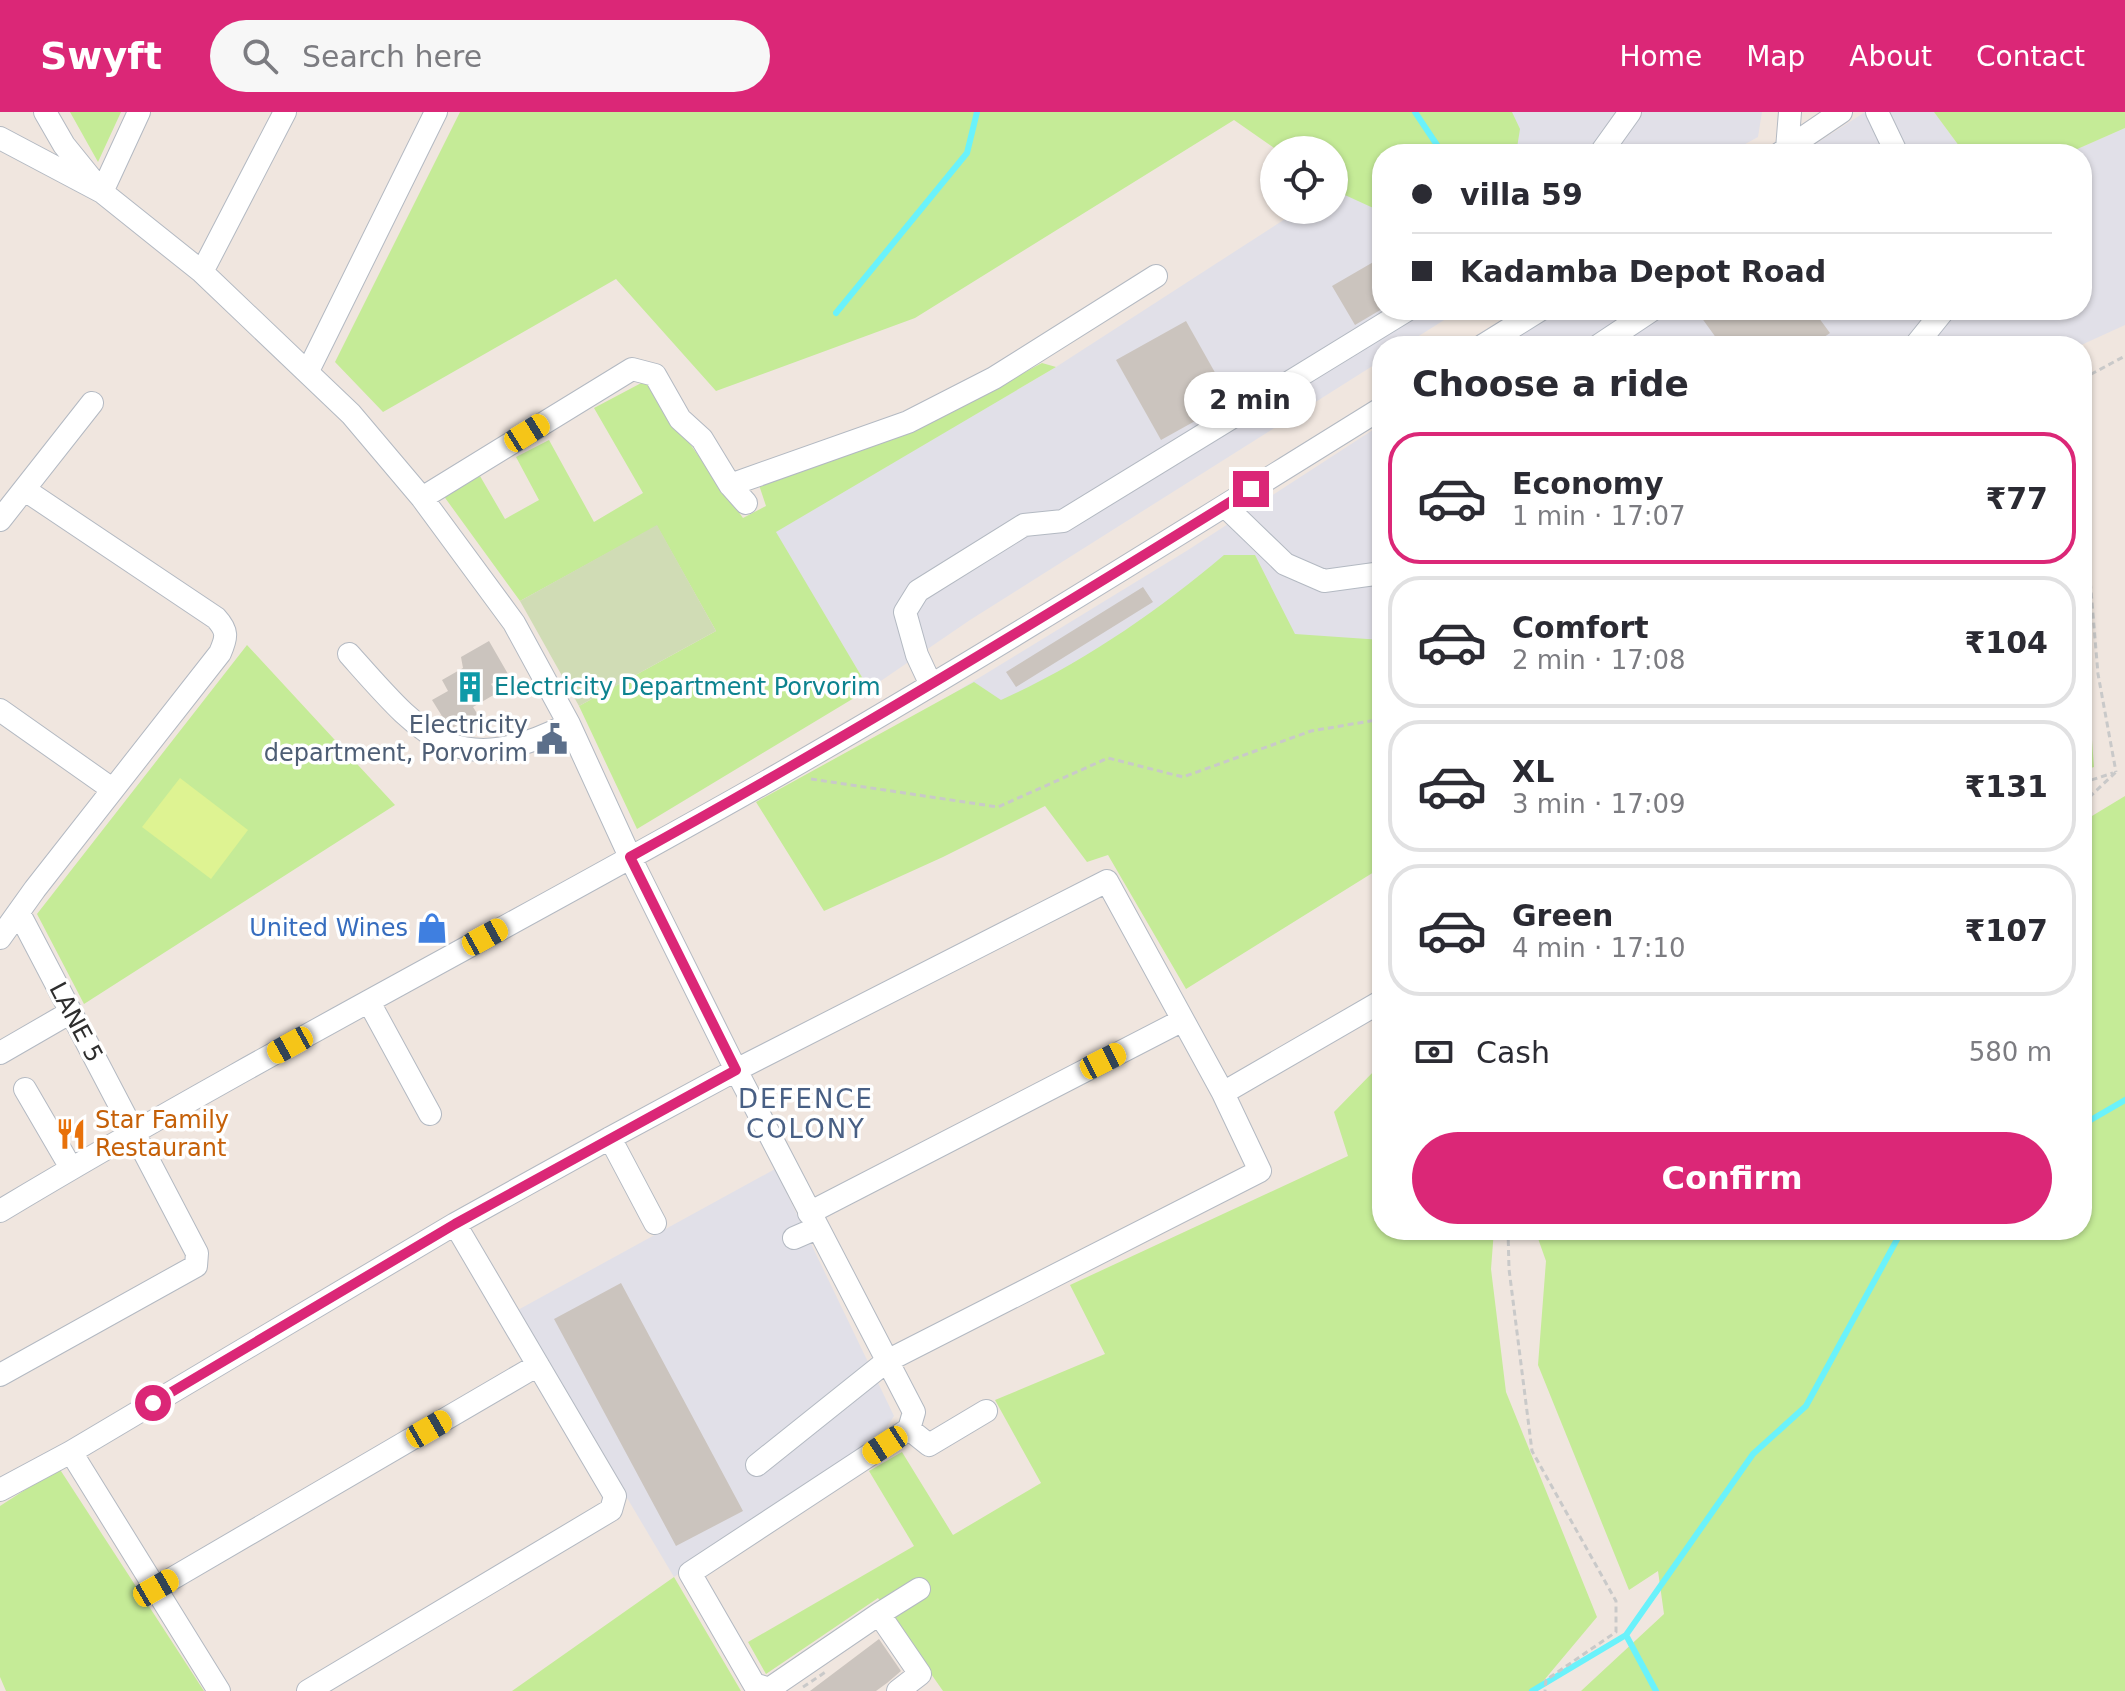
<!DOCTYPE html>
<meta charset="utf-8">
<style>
:root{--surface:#fff;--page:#f7f7f7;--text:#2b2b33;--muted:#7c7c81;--line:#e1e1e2;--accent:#db2777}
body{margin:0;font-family:"DejaVu Sans",sans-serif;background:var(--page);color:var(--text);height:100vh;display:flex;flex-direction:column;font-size:30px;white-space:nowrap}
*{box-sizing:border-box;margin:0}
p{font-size:26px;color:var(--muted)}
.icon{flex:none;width:44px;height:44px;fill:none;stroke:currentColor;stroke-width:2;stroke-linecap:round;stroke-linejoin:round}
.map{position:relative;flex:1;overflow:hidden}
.panel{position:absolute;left:1372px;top:224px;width:720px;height:904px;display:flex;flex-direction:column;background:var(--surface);border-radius:32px;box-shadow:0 2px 6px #0004}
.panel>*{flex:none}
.guide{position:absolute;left:1372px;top:32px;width:720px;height:176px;border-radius:32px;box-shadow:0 2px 6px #0004;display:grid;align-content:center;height:176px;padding:0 40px;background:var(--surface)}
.buttons{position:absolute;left:1260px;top:24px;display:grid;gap:16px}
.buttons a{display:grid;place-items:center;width:88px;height:88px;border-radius:50%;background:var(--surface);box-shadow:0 2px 6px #0004;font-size:40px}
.end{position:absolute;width:36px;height:36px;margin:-18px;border:10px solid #db2777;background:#fff;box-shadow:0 0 0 4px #fff}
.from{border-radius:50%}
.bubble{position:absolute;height:56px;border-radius:28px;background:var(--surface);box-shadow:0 2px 6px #0004;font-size:26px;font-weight:700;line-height:56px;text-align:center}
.car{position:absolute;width:24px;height:48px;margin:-24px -12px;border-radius:10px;box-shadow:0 0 6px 2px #0007;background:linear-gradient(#f5c518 24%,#345 0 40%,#f5c518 0 76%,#345 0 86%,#f5c518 0)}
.guide b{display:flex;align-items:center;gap:28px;height:76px;font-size:30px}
.guide b+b{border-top:2px solid var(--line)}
.guide i{width:20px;height:20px;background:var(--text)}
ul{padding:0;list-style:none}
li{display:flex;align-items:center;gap:24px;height:132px;margin:0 16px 12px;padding:0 24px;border:4px solid var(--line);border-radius:32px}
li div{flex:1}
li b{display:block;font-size:30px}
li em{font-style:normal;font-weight:700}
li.selected{border-color:var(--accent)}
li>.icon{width:72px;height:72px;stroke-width:1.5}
h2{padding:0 40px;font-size:36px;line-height:96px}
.pay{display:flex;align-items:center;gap:20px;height:88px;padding:0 40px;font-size:30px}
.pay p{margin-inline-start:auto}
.button{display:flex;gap:16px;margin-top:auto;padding:16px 40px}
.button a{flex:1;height:92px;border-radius:48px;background:var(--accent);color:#fff;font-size:32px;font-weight:700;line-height:92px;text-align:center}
header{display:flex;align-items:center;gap:48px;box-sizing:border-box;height:112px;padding:0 40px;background:var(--accent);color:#fff}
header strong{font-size:38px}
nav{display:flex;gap:44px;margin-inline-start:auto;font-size:28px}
.search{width:560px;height:72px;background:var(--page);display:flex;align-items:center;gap:20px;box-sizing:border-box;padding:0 28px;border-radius:44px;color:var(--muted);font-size:30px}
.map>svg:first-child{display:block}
.industrial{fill:#e1e0e8}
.green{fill:#c5eb97}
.cemetery{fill:#d0dcb5}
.pitch{fill:#def392}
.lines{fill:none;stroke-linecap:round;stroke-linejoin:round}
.stream{stroke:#6af2fb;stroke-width:6}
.building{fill:#cbc4be}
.minor-casing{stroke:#b3b9c2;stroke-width:24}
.path{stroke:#c9c9c9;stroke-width:3;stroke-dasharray:6 4;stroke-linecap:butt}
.minor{stroke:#fff;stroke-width:22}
.path-bridge{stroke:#c9c9c9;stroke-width:3;stroke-dasharray:6 4;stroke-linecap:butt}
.route{stroke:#db2777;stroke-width:10}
.labels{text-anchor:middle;stroke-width:7;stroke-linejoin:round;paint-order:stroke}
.culture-label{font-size:24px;fill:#0d838f;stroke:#fff;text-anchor:start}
.service-label{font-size:24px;fill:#4e5e75;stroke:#fff;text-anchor:end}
.shop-label{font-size:24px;fill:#366cbe;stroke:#fff;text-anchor:end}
.street-label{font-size:24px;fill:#2e2e2e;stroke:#fff}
.food-label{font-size:24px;fill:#c56008;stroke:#fff;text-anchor:start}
.neighbourhood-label{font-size:26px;letter-spacing:2px;fill:#485f84;stroke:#fff}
</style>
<header>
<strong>Swyft</strong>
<div class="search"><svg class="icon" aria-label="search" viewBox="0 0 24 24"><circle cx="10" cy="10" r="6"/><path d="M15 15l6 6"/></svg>Search here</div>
<nav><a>Home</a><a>Map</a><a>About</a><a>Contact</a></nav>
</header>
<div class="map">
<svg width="2125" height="1579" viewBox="0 0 2125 1579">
<rect width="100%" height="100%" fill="#f0e6df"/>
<path class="industrial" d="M1442,0H1762L1758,25L1727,42H1382V198H1460L1403,234H1382V248L970,508L869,577L775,420L1056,255L1299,98H1334V75Z
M1865,0H1934L1965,42H1800Z
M2125,16V213L2079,234H1503L1559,198H2082V42H2066Z
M1382,312V532L1010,706L933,594L1188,438Z
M775,1057L894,1304L880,1326L674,1465L516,1199Z"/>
<path class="green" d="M70,0H121L98,50Z
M460,0H1512L1520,17L1516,42H1382V100L1334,78V38H1277L1234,8L915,206L716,279L616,167L383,300L335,250Z
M1934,0H2125V16L2066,42H1965Z
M1042,251L1056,255L776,420L869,577L637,717L579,594L716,519L657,414L520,489L443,383L480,364L505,407L539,388L516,345L549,328L594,410L643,381L594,296L645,269L743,406L766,394L758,370L918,317Z
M1224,443H1255L1295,522L1382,528V755L1186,877L1108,743L1087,750L1045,694L943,745L824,799L756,690L974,570L1001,588C1081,552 1157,500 1224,443Z
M2082,491L2094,655L2082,659Z
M247,533L395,693L84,892L37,802Z
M2125,684V1579H1581L1664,1502L1658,1459L1629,1478L1538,1253L1546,1149L1535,1118H2082V713L2087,707Z
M1382,942V1118H1494L1491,1157L1506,1280L1597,1505L1535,1579H943L878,1486L766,1562L748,1530L914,1434L869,1359L902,1340L953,1423L1041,1371L995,1288L1105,1242L1070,1173L1348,1044L1334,1000L1376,957Z
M59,1356L204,1579H6L0,1565V1394Z
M674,1465L741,1579H512Z"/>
<path class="cemetery" d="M657,413L716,519L579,594L520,489Z"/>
<path class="pitch" d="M180,666L248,718L211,767L142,715Z"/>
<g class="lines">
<path class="stream" d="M1415,0L1443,42
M836,201L967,41L977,0
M2082,1013L2125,988
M1626,1523L1656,1579
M1532,1579L1626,1523L1753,1342L1806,1294L1900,1122L1906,1118"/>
</g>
<path class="building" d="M1382,145V197L1355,213L1332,174Z
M1696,198H1813L1830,221L1811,234H1722Z
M1186,209L1231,289L1161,328L1116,248Z
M1143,475L1153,490L1016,575L1006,560Z
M489,529L508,562L491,572L497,581L473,595L478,603L450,617L432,588L448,579L442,568L463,556L461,545Z
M621,1171L743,1399L676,1434L554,1207Z
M879,1527L901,1559L887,1571L876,1579H810Z"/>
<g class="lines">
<defs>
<path id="minor" d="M45,0L64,33L102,80L202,160L351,302L422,386L514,511L569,612L630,745L736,958L914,1300L909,1317L690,1461L754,1572L769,1577L879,1502L920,1562L898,1579
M1877,0L1897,42
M0,26L102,80L139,0
M1787,37L1790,0
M1600,42L1630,0
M1779,42L1841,0
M202,160L285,0
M1482,234L1540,198
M1598,234L1652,198
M1915,234L1944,198
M308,259L436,0
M730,373L908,310L994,266L1156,164
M422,386L632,257L655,263L680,307L702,327L730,373L746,391
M1225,394L1285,452L1324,469L1382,461
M0,408L92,291
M349,542C422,624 456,670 569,612
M931,573L917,543L905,500L918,479L1024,413L1063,409L1407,198
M0,598L112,677
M0,826L35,777L220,541C227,525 228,519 216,506L25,378
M369,890L430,1002
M0,941L71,900
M25,977L71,1056
M1223,981L1382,889
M610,1026L655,1111
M0,1099C255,946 520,810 778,663C982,546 1182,420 1382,296
M809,1101L1183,908
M794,1126L817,1116
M0,1263L196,1154L197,1141L19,801
M909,1317L929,1333L986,1299
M71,1340L219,1579
M0,1378L71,1340L455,1112L610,1026L736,958L1107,769L1223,981L1260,1059L887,1249L757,1353
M156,1476L538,1253
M879,1502L919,1477
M308,1579L611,1398L615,1384L455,1112"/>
</defs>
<use href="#minor" class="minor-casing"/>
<path class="path" d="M2082,267L2125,244
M2082,371L2098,562L2116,660
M811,667L998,695L1108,646L1183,665L1311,619L1382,607
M2082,671L2113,661
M2082,692L2116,660
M1508,1118L1509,1157L1532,1339L1616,1489V1520L1546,1568L1545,1579"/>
<use href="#minor" class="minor"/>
<path class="path-bridge" d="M803,1575L827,1559"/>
</g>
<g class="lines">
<path class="route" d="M153,1291L455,1112L736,958L630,745C841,629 1046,504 1251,377"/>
</g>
<defs>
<symbol id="building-bare" viewBox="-9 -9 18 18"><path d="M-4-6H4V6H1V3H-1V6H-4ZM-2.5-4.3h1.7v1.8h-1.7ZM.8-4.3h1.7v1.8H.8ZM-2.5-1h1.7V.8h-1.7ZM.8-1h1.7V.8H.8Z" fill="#0f9aa8" stroke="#fff" stroke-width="2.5" paint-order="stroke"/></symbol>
<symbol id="civic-bare" viewBox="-9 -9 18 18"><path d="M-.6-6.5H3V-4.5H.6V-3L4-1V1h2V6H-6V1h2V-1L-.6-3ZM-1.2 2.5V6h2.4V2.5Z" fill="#5c6f8a" stroke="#fff" stroke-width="2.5" paint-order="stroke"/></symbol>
<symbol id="shop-bare" viewBox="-9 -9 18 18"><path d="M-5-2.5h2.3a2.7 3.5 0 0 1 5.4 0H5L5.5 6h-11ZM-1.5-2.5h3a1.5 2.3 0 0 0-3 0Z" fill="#3f7fe0" stroke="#fff" stroke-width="2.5" paint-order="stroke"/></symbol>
<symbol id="restaurant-bare" viewBox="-9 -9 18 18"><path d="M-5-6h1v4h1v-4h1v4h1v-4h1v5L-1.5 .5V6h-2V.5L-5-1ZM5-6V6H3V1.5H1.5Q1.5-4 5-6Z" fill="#e8710a" stroke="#fff" stroke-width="2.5" paint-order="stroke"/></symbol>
</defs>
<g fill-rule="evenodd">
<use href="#building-bare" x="448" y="553" width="44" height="44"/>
<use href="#civic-bare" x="530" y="605" width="44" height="44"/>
<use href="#shop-bare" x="410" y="794" width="44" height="44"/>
<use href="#restaurant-bare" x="49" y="1000" width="44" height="44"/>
</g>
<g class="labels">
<g class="culture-label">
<text x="494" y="583">Electricity Department Porvorim</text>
</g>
<g class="service-label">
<text x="528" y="621">Electricity<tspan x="528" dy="28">department, Porvorim</tspan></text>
</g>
<g class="shop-label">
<text x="408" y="824">United Wines</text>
</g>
<g class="street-label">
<text transform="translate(76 910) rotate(62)" y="8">LANE 5</text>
</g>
<g class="food-label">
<text x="95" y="1016">Star Family<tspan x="95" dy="28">Restaurant</tspan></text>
</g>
<g class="neighbourhood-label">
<text x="806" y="996">DEFENCE<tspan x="806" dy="30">COLONY</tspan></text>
</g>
</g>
</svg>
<div class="buttons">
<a><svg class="icon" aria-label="locate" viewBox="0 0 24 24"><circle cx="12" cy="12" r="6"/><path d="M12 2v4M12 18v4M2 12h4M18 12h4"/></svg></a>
</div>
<i class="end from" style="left:153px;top:1291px"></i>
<i class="end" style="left:1251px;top:377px"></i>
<div class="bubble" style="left:1184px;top:260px;width:132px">2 min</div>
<i class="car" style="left:527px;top:321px;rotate:58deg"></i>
<i class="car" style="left:485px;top:825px;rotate:61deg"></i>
<i class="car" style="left:290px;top:933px;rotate:241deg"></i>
<i class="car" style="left:1103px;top:949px;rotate:63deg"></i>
<i class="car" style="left:429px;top:1317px;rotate:60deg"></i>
<i class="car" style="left:885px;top:1333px;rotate:237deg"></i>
<i class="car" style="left:156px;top:1476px;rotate:60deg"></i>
<div class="guide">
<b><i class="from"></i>villa 59</b>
<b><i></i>Kadamba Depot Road</b>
</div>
<section class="panel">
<h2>Choose a ride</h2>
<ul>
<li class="selected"><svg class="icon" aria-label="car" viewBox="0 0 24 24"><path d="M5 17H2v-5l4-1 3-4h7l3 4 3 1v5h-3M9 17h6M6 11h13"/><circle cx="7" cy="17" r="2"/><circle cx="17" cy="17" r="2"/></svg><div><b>Economy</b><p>1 min · 17:07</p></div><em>₹77</em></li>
<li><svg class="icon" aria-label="car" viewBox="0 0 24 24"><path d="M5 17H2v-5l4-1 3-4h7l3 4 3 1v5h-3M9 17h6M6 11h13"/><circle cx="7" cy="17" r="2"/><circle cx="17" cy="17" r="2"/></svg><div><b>Comfort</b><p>2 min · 17:08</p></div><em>₹104</em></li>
<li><svg class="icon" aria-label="car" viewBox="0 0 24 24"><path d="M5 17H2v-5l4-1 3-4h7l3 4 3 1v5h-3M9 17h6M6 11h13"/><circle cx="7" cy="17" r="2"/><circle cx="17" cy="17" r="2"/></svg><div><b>XL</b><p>3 min · 17:09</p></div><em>₹131</em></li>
<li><svg class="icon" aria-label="car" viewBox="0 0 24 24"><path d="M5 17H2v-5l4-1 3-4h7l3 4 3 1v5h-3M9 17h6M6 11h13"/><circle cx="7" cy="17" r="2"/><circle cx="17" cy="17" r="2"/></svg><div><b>Green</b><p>4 min · 17:10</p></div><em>₹107</em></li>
</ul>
<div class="pay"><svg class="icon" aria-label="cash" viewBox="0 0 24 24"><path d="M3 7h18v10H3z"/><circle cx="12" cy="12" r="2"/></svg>Cash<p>580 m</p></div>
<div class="button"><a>Confirm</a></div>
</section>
</div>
